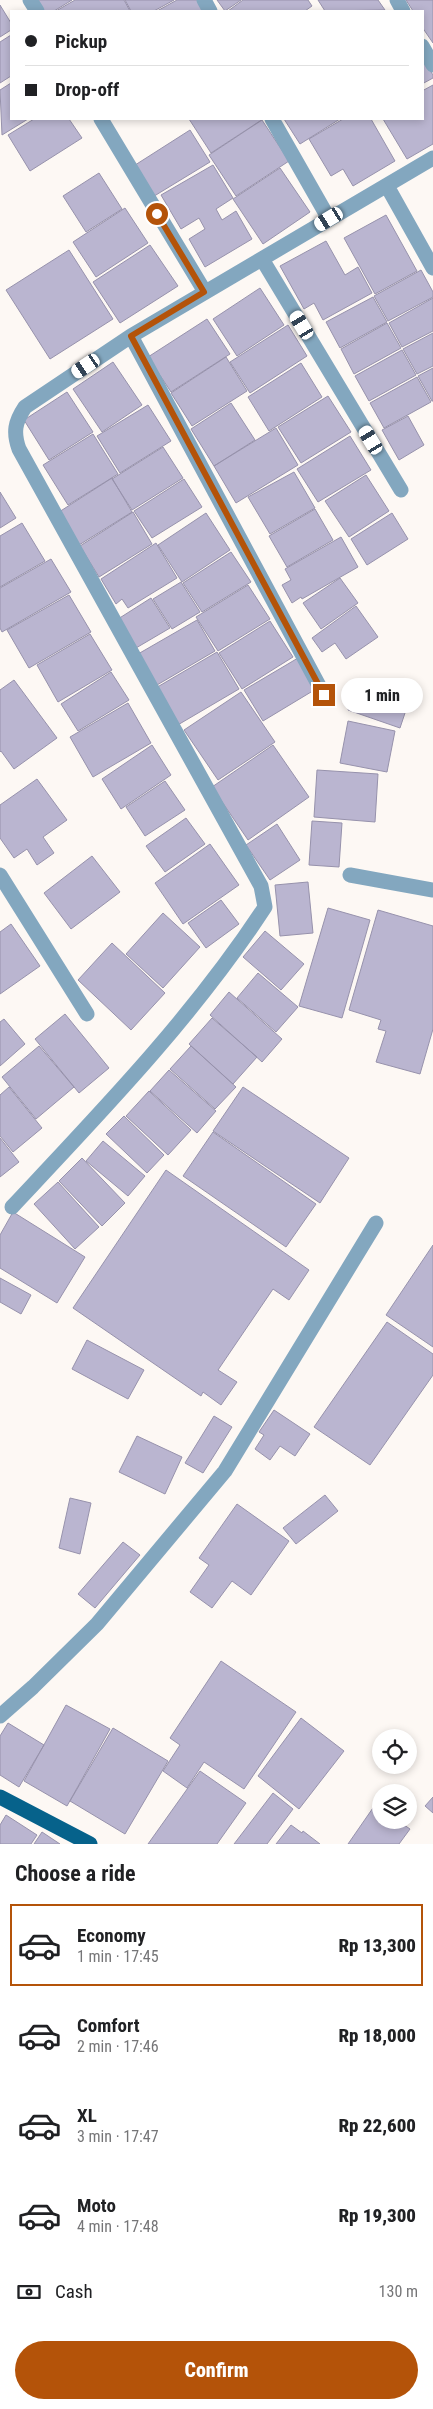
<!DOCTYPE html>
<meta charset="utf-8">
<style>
:root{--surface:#fff;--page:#f6f6f6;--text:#202124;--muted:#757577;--line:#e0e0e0;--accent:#b45309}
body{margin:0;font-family:"Roboto Condensed",sans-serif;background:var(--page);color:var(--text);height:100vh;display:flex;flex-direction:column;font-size:19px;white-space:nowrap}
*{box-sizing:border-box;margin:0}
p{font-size:16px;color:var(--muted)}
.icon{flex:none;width:28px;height:28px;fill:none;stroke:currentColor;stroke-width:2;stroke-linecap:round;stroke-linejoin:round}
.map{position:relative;height:1844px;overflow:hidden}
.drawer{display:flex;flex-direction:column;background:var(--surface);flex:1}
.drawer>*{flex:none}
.banner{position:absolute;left:10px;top:10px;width:414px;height:110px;border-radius:0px;box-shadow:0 2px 8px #0003;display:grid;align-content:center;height:110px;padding:0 15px;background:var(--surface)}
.tools{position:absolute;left:372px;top:1729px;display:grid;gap:10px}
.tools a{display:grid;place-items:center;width:45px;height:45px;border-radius:50%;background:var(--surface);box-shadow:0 2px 8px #0003;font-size:25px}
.end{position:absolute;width:22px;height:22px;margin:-11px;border:6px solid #b45309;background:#fff;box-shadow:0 0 0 2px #fff}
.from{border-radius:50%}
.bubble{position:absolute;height:35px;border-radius:18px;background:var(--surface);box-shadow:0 2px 8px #0003;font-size:16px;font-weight:800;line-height:35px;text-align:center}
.car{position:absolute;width:15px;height:30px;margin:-15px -8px;border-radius:6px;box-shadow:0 0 4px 1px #0007;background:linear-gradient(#fff 24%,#345 0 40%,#fff 0 76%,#345 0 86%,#fff 0)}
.banner b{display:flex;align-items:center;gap:18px;height:48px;font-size:19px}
.banner b+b{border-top:1px solid var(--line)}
.banner i{width:12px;height:12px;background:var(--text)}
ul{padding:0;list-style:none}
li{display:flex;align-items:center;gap:15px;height:82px;margin:0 10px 8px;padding:0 5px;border:2px solid transparent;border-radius:0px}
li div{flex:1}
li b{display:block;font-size:19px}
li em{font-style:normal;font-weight:800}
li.on{border-color:var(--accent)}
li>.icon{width:45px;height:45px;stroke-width:1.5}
h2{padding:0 15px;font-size:22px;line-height:60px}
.pay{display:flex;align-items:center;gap:12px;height:55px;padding:0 15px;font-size:19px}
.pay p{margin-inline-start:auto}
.button{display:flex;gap:10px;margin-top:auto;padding:10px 15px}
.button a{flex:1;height:58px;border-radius:30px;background:var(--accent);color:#fff;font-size:20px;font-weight:800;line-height:58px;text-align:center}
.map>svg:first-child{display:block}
.building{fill:#bab5d0;stroke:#9792ac}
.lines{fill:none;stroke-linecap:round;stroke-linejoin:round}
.minor{stroke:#83a7bf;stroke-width:15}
.major{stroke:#06628b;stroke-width:15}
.route{stroke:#b45309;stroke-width:6}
</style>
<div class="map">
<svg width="433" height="1844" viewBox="0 0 433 1844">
<rect width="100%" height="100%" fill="#fdf8f4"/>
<path class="building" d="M31,0H72L54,11H39Z
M75,0H124L130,11H56Z
M125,0H174L154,11H131Z
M177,0H198L204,11H157Z
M217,0H241L225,11Z
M243,0H308L312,6L305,11H228Z
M318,0H378L385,10L325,11Z
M406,0H433V43L422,27V11H413Z
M0,5L11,23V30L0,37Z
M11,35V76L0,83V42Z
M422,58L433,75V78L422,84Z
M11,83V119H28L2,135L0,90Z
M433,85V144L407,159L383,119H422V91Z
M34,119H69L82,138L30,171L8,135Z
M189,119H263L211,153Z
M284,119H340L300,144Z
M343,119H371L395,161L353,186L343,169L331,176L309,139Z
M262,120L289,161L236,196L209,155Z
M190,130L210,162L151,198L132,167Z
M213,165L233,198L216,209L222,220L236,211L252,239L205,267L189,239L205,229L199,218L181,229L161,195Z
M280,168L310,212L263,244L233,199Z
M99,173L122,209L86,232L63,196Z
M125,208L148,243L96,277L73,242Z
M386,215L417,271L375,294L344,238Z
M326,241L345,275L358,267L372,293L323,320L314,303L304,309L280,266Z
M150,245L178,286L120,323L93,282Z
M69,250L113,319L50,359L6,290Z
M421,270L433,292V297L388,321L374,296Z
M260,288L284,325L237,356L213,319Z
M373,297L387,322L340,348L326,322Z
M433,298V331L402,347L389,323Z
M207,319L230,354L171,392L148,357Z
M387,323L401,348L354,374L341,349Z
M288,325L307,356L250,393L230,362Z
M433,333V366L417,374L403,349Z
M402,350L416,375L369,401L355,376Z
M226,357L247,391L192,426L171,393Z
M113,362L142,405L102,432L73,389Z
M301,363L322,397L269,431L248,397Z
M433,368V401H432L418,376Z
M417,377L431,402L384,428L370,403Z
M67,392L93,432L49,460L24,420Z
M328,396L351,432L301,463L278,427Z
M231,403L255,440L214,466L191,429Z
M148,405L171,441L120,473L97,436Z
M408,416L424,445L399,460L382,430Z
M276,428L298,465L236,503L214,466Z
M93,434L118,474L68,505L43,465Z
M350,436L371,470L318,502L297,469Z
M163,447L183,478L132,510L112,479Z
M294,472L315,508L270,534L248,497Z
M366,475L389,511L349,537L325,501Z
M112,478L132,512L79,545L59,512Z
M184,479L202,507L152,538L134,511Z
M0,492L16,518L0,528Z
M315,509L333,540L287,567L269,536Z
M133,512L152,544L99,577L80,546Z
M206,513L230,550L182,582L158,545Z
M392,513L408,539L367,565L351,539Z
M22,523L45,561L0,587V536Z
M341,537L358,567L302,599L301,597L292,603L282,585L291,580L285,569Z
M156,543L177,578L128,608L122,599L116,604L101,579Z
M231,552L251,582L202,612L183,583Z
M51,559L71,592L2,632L0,628V588Z
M340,578L358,603L321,629L303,603Z
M181,582L200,612L172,629L153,599Z
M248,585L270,619L218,651L196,617Z
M69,595L91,632L29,668L7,630Z
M151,598L170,628L136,648L118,619Z
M356,606L378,637L346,659L335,643L322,652L312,638Z
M197,620L215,651L157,685L138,654Z
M270,621L293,657L242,689L219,653Z
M90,634L112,670L58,702L37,665Z
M217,652L239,689L176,726L154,689Z
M298,658L316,689L263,721L244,690Z
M111,672L129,700L78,731L61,704Z
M14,680L57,738L14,769L1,751L0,752V690Z
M357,686L408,704L400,728L348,710Z
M241,692L275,742L218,780L184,730Z
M128,703L151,743L93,777L70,737Z
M348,721L395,731L387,772L340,763Z
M152,745L171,775L121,809L102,779Z
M273,745L309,797L248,840L212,787Z
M317,770L378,774L375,822L314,817Z
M37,779L67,820L43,837L54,853L37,865L27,849L14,858L0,838V805Z
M165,781L185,810L145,836L126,807Z
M186,818L205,844L165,872L146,846Z
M312,821L342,823L339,867L309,865Z
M277,824L300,860L270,880L246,845Z
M210,844L239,885L183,924L155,883Z
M92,856L120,892L71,929L44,893Z
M308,882L313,933L280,936L275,885Z
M221,900L239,924L206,948L188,923Z
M328,908L370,920L342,1018L299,1006Z
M378,910L433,926V1029L420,1074L376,1062L386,1031L378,1029L381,1020L349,1010Z
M163,913L200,947L163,988L126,954Z
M11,924L40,966L0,994V932Z
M265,931L304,964L281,990L243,957Z
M112,943L165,993L131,1030L78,980Z
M258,973L298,1007L276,1032L237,998Z
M229,992L282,1039L262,1062L210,1015Z
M65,1014L109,1068L79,1093L35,1039Z
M212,1018L257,1057L233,1084L189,1044Z
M4,1019L25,1044L0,1066V1022Z
M39,1046L74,1087L36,1119L2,1077Z
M191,1046L236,1087L215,1109L170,1069Z
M169,1070L216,1111L197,1133L150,1091Z
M9,1087L42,1128L13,1152L0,1136V1095Z
M243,1087L349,1158L320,1203L213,1131Z
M149,1091L191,1130L168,1155L126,1116Z
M124,1116L164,1155L147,1173L106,1134Z
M213,1132L316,1204L286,1247L183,1176Z
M0,1138L19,1162L0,1177Z
M103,1141L145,1176L128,1196L86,1161Z
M82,1158L125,1203L102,1226L59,1181Z
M166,1170L309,1270L289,1300L273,1289L218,1370L237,1382L221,1405L203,1392L201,1396L73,1308Z
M58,1182L99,1227L75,1249L34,1204Z
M13,1212L85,1257L57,1303L0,1268V1235Z
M433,1245V1347L386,1315Z
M0,1278L31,1295L21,1314L0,1302Z
M387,1322L433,1354V1375L370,1465L314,1427Z
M87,1340L144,1370L128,1399L72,1369Z
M274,1410L310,1434L295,1456L280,1446L270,1460L255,1449L264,1435L259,1432Z
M214,1416L232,1427L203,1473L185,1463Z
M137,1436L182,1457L165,1494L119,1472Z
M325,1495L338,1511L296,1544L283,1528Z
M70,1498L91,1503L80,1554L59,1548Z
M237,1504L289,1541L251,1595L232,1581L212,1608L190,1592L209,1565L199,1558Z
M123,1542L140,1555L95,1608L78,1594Z
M221,1661L296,1712L244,1789L204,1762L187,1788L163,1771L180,1745L170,1738Z
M66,1705L110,1729L67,1806L24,1781Z
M301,1718L344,1751L299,1809L258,1776Z
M8,1723L44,1745L19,1787L0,1775V1736Z
M113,1728L168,1761L125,1834L70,1801Z
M200,1771L246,1803L217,1844H148Z
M273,1793L293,1809L267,1844H234Z
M433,1797V1813L425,1806Z
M375,1805L381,1809V1820H397L410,1829L399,1844H348Z
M6,1815L37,1835L31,1844H0V1825Z
M291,1825L302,1833L303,1831L320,1844H276Z
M42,1832L60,1844H34Z"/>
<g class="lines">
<path class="minor" d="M30,0L37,11
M204,0L210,11
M397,0L403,11
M422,46L433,65
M101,119L205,292
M272,119L329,219
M387,186L433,268
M262,259L401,490
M131,336L324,695
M0,875L87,1014
M350,875L433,890
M12,1207C102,1111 193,1017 265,907L261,886L19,449C13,432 15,422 25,407L131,336L433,158
M0,1716L33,1687L97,1624L225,1471L376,1223"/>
<path class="major" d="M0,1797L90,1844"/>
</g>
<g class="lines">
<path class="route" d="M157,214L204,292L131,336L324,695"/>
</g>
</svg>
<div class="tools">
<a><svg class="icon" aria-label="locate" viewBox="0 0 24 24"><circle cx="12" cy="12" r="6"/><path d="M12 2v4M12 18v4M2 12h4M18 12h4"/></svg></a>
<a><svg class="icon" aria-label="layers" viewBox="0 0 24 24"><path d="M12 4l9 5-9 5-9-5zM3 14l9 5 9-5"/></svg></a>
</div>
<i class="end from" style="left:157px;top:214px"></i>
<i class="end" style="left:324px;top:695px"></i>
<div class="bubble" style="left:341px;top:678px;width:82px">1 min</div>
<i class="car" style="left:329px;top:219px;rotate:239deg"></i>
<i class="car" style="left:302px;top:325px;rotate:329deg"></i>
<i class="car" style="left:86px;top:366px;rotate:236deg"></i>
<i class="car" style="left:371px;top:440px;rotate:329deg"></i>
<div class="banner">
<b><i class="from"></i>Pickup</b>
<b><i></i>Drop-off</b>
</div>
</div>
<section class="drawer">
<h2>Choose a ride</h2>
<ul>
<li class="on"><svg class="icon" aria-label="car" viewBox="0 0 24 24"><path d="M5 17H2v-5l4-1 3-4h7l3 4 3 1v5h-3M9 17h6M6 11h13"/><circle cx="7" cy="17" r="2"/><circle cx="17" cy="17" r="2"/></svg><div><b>Economy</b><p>1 min · 17:45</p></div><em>Rp 13,300</em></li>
<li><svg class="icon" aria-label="car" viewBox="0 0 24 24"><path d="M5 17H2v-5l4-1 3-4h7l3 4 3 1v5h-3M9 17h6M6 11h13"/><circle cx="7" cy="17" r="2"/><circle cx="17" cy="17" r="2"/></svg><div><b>Comfort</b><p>2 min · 17:46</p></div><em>Rp 18,000</em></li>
<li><svg class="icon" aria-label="car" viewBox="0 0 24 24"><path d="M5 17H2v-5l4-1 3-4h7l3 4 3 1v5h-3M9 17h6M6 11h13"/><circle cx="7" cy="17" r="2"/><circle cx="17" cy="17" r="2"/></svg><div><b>XL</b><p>3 min · 17:47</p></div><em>Rp 22,600</em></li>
<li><svg class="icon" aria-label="car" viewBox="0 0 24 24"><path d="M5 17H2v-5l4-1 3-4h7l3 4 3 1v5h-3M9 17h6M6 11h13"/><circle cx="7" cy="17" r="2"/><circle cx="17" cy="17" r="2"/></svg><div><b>Moto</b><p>4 min · 17:48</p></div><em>Rp 19,300</em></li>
</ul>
<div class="pay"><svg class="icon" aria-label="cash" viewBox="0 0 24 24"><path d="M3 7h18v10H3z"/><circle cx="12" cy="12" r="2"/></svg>Cash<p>130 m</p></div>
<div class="button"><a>Confirm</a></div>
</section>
